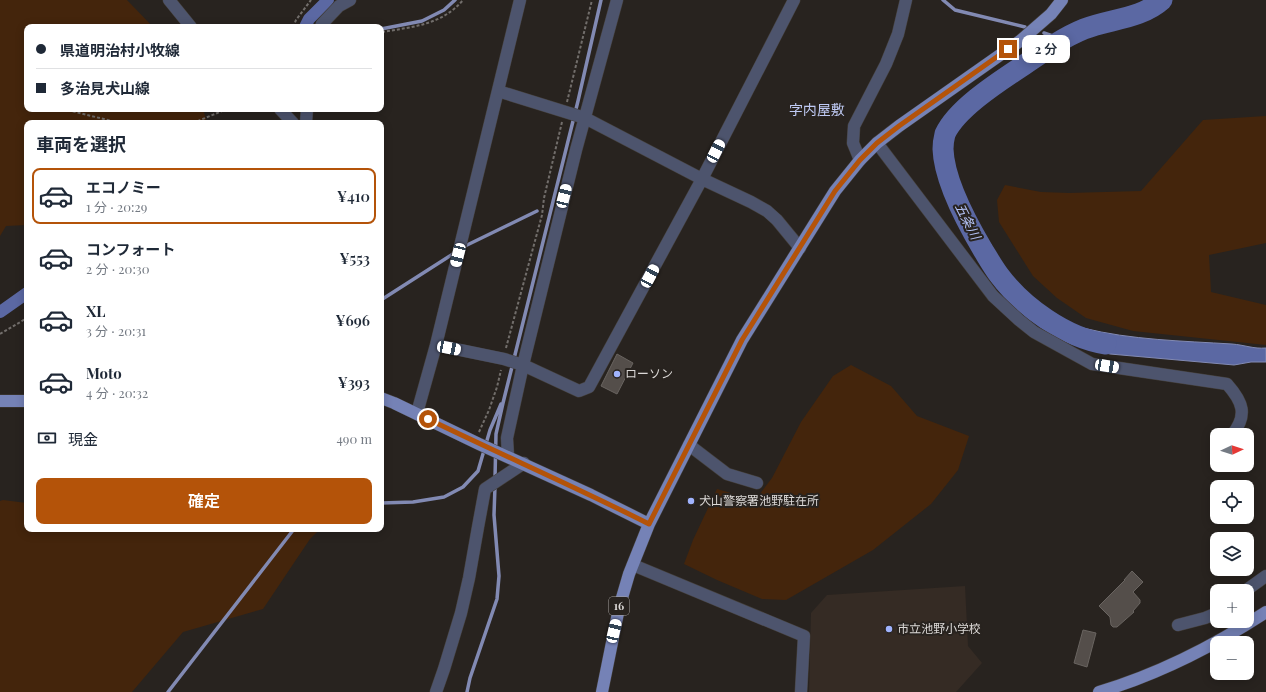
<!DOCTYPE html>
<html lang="ja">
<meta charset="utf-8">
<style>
:root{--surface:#fff;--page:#f6f6f7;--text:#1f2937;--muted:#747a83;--line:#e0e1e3;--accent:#b45309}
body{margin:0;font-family:"Playfair Display","Noto Sans JP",serif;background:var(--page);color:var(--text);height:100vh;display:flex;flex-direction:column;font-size:15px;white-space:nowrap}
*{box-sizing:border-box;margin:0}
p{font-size:13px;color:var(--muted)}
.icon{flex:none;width:22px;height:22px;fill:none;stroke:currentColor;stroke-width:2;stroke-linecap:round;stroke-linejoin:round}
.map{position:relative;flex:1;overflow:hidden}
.drawer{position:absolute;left:24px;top:120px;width:360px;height:412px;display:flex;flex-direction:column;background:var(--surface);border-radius:8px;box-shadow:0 2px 10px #0003}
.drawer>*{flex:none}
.hud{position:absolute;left:24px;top:24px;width:360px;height:88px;border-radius:8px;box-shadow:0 2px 10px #0003;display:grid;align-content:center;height:88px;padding:0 12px;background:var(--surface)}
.needle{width:26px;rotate:86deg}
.controls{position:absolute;left:1210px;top:428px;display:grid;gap:8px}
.controls a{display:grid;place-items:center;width:44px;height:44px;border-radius:8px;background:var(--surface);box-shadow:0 2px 10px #0003;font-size:20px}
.end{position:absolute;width:18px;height:18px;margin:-9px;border:5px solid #b45309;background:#fff;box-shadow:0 0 0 2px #fff}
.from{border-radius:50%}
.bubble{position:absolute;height:28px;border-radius:8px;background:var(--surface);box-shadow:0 2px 10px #0003;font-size:13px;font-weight:600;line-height:28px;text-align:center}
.car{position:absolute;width:12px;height:24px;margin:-12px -6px;border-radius:5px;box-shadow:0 0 3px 1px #0007;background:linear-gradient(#fff 24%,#345 0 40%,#fff 0 76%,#345 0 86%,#fff 0)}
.hud b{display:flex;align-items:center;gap:14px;height:38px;font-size:15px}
.hud b+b{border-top:1px solid var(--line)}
.hud i{width:10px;height:10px;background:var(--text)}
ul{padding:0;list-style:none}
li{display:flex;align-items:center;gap:12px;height:56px;margin:0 8px 6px;padding:0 4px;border:2px solid transparent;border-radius:8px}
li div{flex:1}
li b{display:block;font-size:15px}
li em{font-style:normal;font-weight:600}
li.on{border-color:var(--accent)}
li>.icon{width:36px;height:36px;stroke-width:1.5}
h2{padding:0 12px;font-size:18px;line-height:48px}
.pay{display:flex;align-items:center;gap:10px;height:44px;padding:0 12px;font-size:15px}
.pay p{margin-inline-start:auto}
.button{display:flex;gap:8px;margin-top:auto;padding:8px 12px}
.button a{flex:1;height:46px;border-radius:8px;background:var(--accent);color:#fff;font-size:16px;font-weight:600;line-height:46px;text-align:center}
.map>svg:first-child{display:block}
.built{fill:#352b24}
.green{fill:#44250c}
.water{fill:#5b68a3;stroke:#828ab3}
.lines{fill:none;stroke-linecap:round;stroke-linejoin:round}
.stream{stroke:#828ab3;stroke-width:3.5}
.canal{stroke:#5b68a3;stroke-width:12}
.river{stroke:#5b68a3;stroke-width:21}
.building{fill:#544e4a;stroke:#696460}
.minor-casing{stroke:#45403c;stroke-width:13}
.major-casing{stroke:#45403c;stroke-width:13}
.path{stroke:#726e6b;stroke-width:2;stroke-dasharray:3 2;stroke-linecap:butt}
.minor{stroke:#4d546d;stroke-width:12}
.major{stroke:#7582b6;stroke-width:12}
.route{stroke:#b45309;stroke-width:5}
.poi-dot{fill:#a0b3fd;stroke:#28231f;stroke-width:1.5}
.labels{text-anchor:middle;stroke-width:4;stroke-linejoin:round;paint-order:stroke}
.shield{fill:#28231f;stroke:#a6a2a0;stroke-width:1}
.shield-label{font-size:11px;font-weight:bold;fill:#dcd9d7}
.poi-label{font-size:12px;fill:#dcd9d7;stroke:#28231f;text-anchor:start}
.water-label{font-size:13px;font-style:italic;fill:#b2c0f3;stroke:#28231f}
.quarter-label{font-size:14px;fill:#bfcaf4;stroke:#28231f}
</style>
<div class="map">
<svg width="1266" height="692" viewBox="0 0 1266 692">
<rect width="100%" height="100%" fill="#28231f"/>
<path class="built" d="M965,586L968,646L982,663L956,692H809L811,613L827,595Z"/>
<path class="green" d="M0,0H127L153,27H27V109H203L207,123H27V225L6,226L0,236Z
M1266,116V243L1209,255L1211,292L1266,305V345L1133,331L1086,318L1057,298L1033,276L999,222L997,200L1005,185L1041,192L1069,193L1141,191L1203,120Z
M851,365L891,386L917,416L969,436L958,470L931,504L873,550L786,600L762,599L717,580L684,564L693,540L717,489L738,495H759L772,478L801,422L833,376Z
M3,500L27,503V529H320L310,539L263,609L183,632L132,692H0V501Z"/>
<path class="water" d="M1083,328C1131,340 1183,341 1232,344C1245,345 1253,349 1266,348V362H1251L1234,365L1110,354L1076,344Z"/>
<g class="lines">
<path class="stream" d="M943,0L955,10L1025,27
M381,29L422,21L444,10L455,0
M1044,33L1064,40
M463,247L537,211
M381,300L456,252
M495,478L496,434L503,403L578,101L601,0
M381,503L413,502L444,497L463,487L478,471L490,430L501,404
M168,692L294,529
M467,692L470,678L497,599L499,576L494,515L495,486"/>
<path class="canal" d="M305,27L309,19L328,0
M0,312L27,293"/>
<path class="river" d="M1106,344C1066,338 1023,307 999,275C993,267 988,258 983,250C967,223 944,180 943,149C943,145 944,138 945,134C957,108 1000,81 1024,65C1043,52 1062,38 1084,29C1109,19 1141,19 1162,0"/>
</g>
<path class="building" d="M617,354L633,363L617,394L601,386Z
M1132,571L1143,582L1133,592L1140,600V603L1133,611L1134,612L1117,627H1113L1111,625L1110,617L1099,606L1125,580H1124Z
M1083,630L1096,633L1087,667L1074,663Z"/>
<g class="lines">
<defs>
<path id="minor" d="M169,0L191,27
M321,27L322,24L339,6L350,0
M498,91L585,118L702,179L751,202L767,211L777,220L800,248
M280,109L293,123
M306,123L307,109
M877,143L993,296L1019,320L1034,332L1092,364L1227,384C1243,402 1248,415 1232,435
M860,160L853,143L854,126L886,64L898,34L906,0
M436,345L504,359L523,365L579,391L589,387L702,179L794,0
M417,413L436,345L520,0
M689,445L727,474L757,483
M508,456L507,438L523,365L576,150L617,0
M633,565L804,636L801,692
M1245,591L1266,576
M1178,625L1205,618L1217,613
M436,692L444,669L461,613L469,578L478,527L485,489L524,463"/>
<path id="major" d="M381,398L394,403L479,444L591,495L649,524
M0,401H27
M602,692L619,608L629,574L649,524L742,340L835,191L860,160L877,143L899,126L1020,41L1051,14L1062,0
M1099,692C1159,674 1214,646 1266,612"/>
</defs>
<use href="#minor" class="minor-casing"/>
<use href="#major" class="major-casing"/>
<path class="path" d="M293,27L296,20L311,0
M382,32C412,27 442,25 463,0
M567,102L592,0
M63,109L120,123
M36,111L42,109
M193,123L227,109
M0,334L27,318
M506,348L542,215L544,198L562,122
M479,432L489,410L497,387L501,370"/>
<use href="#minor" class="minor"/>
<use href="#major" class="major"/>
</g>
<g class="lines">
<path class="route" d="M428,419C502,455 576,487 649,524L742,340L835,191L860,160L877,143L899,126L1008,49"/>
</g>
<g class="poi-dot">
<circle cx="617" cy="374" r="4"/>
<circle cx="691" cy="501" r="4"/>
<circle cx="889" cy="629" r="4"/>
</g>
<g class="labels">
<rect class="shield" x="609" y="597" width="20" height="18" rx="3"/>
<g class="shield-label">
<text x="619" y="610">16</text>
</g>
<g class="poi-label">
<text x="625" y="378">ローソン</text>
<text x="699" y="505">犬山警察署池野駐在所</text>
<text x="897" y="633">市立池野小学校</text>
</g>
<g class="water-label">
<text transform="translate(968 221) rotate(63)" y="5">五条川</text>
</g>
<g class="quarter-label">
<text x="817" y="115">字内屋敷</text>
</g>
</g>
</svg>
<div class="controls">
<a><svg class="needle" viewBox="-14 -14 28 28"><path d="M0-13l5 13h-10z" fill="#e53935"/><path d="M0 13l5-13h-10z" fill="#747a83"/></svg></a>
<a><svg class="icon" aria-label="locate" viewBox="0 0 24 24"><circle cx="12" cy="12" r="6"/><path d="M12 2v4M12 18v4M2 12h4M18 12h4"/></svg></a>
<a><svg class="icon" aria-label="layers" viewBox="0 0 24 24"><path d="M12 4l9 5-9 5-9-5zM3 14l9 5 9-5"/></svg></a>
<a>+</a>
<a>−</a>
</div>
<i class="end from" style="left:428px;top:419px"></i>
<i class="end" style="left:1008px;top:49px"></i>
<div class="bubble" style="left:1022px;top:35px;width:48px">2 分</div>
<i class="car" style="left:716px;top:151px;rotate:27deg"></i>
<i class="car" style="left:564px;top:196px;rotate:14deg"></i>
<i class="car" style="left:458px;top:255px;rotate:194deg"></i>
<i class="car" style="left:650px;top:276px;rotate:28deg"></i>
<i class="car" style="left:449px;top:348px;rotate:101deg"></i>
<i class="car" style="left:1107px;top:366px;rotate:99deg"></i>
<i class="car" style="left:614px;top:631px;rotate:13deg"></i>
<div class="hud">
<b><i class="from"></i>県道明治村小牧線</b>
<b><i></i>多治見犬山線</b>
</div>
<section class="drawer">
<h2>車両を選択</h2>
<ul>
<li class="on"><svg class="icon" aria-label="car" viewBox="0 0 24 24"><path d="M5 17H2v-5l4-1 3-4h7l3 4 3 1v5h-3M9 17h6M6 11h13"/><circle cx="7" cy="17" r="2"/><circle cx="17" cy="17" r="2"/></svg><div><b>エコノミー</b><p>1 分 · 20:29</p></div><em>¥410</em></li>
<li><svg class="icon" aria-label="car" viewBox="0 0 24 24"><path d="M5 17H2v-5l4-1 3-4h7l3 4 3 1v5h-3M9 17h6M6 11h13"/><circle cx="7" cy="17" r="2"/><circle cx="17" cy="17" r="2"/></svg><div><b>コンフォート</b><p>2 分 · 20:30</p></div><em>¥553</em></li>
<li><svg class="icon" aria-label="car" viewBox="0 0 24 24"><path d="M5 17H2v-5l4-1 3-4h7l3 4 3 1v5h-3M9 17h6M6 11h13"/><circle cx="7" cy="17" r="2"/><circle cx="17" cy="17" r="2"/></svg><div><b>XL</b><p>3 分 · 20:31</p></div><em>¥696</em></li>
<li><svg class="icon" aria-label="car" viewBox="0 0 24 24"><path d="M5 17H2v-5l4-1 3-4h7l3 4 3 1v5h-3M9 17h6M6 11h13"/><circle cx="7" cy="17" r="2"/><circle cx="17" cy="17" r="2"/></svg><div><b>Moto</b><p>4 分 · 20:32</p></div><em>¥393</em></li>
</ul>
<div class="pay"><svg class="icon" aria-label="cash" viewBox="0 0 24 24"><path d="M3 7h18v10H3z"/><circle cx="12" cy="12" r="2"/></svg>現金<p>490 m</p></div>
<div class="button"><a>確定</a></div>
</section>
</div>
